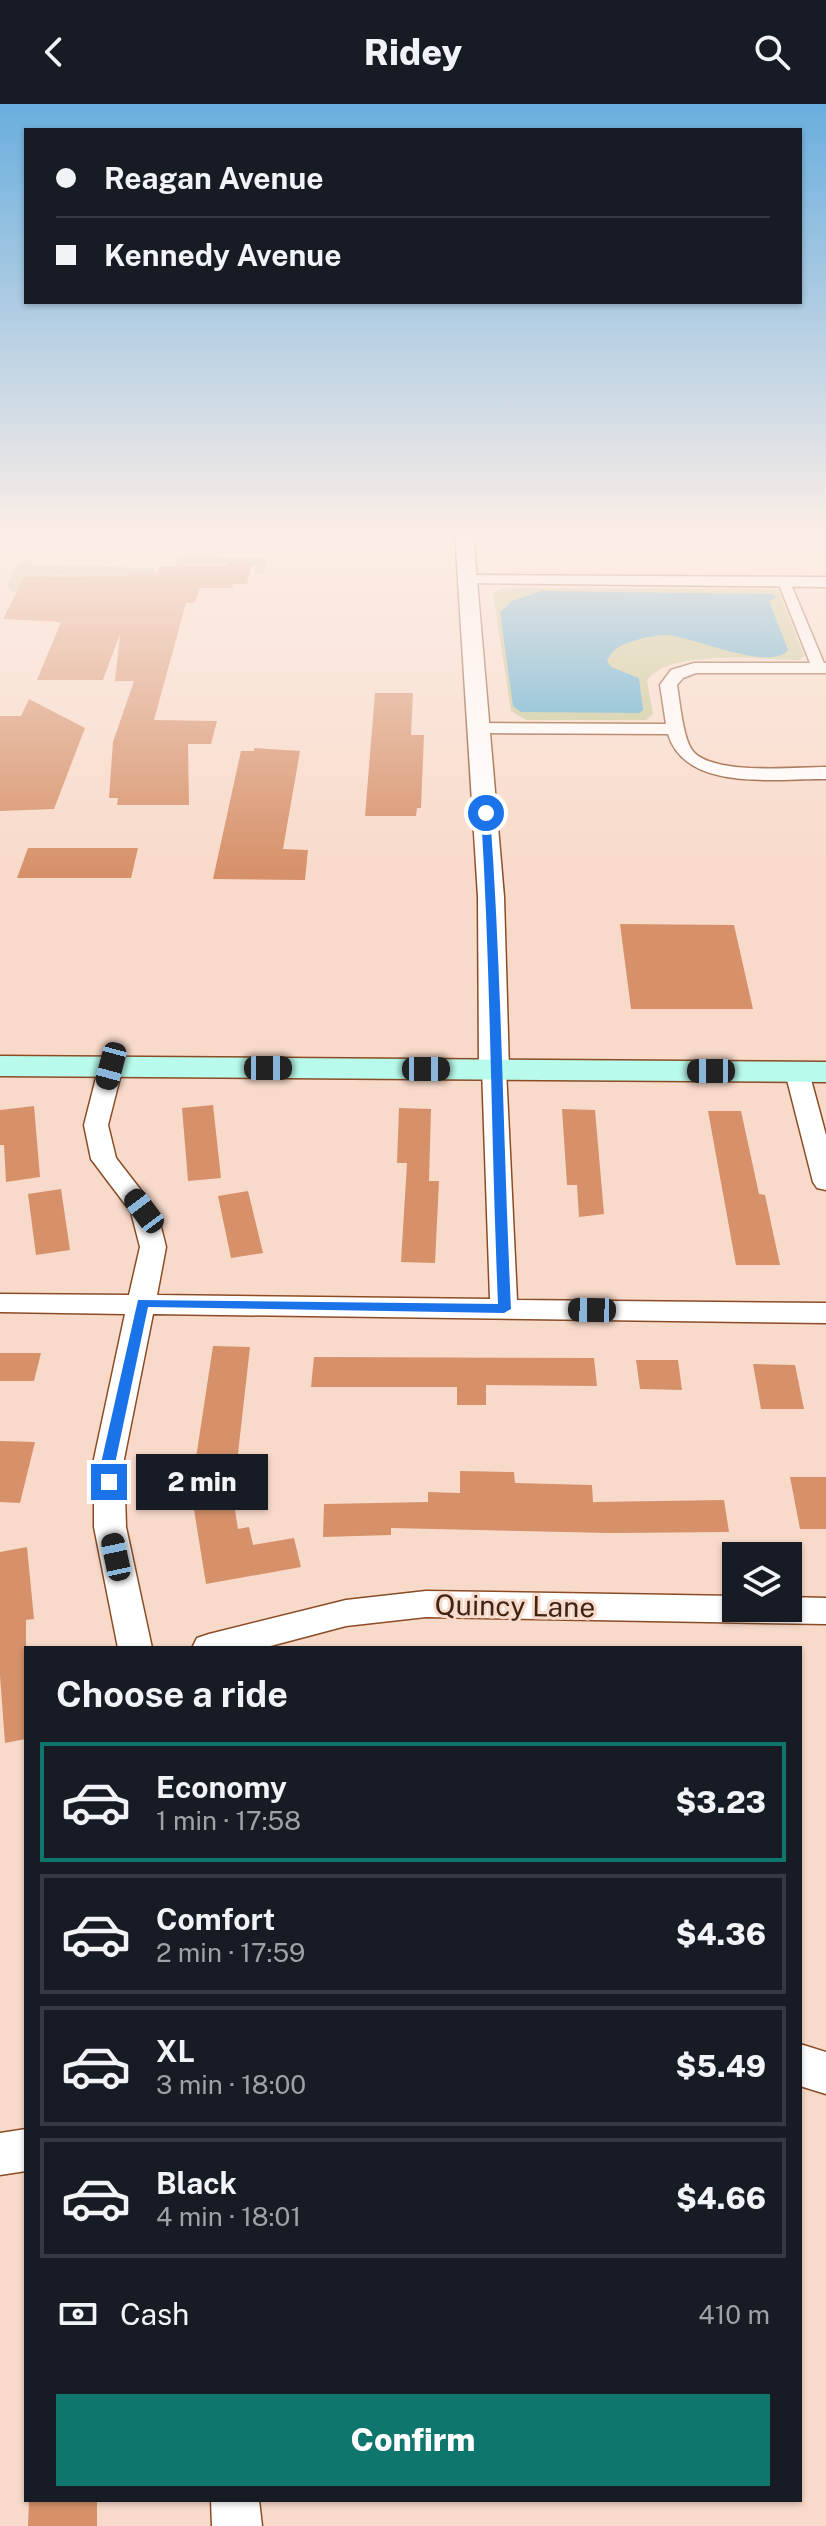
<!DOCTYPE html>
<meta charset="utf-8">
<style>
:root{--surface:#171b24;--page:#242831;--text:#f1f3f6;--muted:#9ea1a6;--line:#363941;--accent:#0f766e}
body{margin:0;font-family:"Public Sans",sans-serif;background:var(--page);color:var(--text);height:100vh;display:flex;flex-direction:column;font-size:30px;white-space:nowrap}
*{box-sizing:border-box;margin:0}
p{font-size:26px;color:var(--muted)}
.icon{flex:none;width:44px;height:44px;fill:none;stroke:currentColor;stroke-width:2;stroke-linecap:round;stroke-linejoin:round}
.map{position:relative;flex:1;overflow:hidden}
.details{position:absolute;left:24px;top:1542px;width:778px;height:856px;display:flex;flex-direction:column;background:var(--surface);border-radius:0px;box-shadow:0 2px 6px #0004}
.details>*{flex:none}
.guide{position:absolute;left:24px;top:24px;width:778px;height:176px;border-radius:0px;box-shadow:0 2px 6px #0004;display:grid;align-content:center;height:176px;padding:0 32px;background:var(--surface)}
.buttons{position:absolute;left:722px;top:1438px;display:grid;gap:16px}
.buttons a{display:grid;place-items:center;width:80px;height:80px;border-radius:0px;background:var(--surface);box-shadow:0 2px 6px #0004;font-size:40px}
.end{position:absolute;width:36px;height:36px;margin:-18px;border:10px solid #1a73e8;background:#fff;box-shadow:0 0 0 4px #fff}
.from{border-radius:50%}
.bubble{position:absolute;height:56px;border-radius:0px;background:var(--surface);box-shadow:0 2px 6px #0004;font-size:26px;font-weight:800;line-height:56px;text-align:center}
.car{position:absolute;width:24px;height:48px;margin:-24px -12px;border-radius:10px;box-shadow:0 0 6px 2px #0007;background:linear-gradient(#222 24%,#8ab4d8 0 40%,#222 0 76%,#8ab4d8 0 86%,#222 0)}
.guide b{display:flex;align-items:center;gap:28px;height:76px;font-size:30px}
.guide b+b{border-top:2px solid var(--line)}
.guide i{width:20px;height:20px;background:var(--text)}
ul{padding:0;list-style:none}
li{display:flex;align-items:center;gap:24px;height:120px;margin:0 16px 12px;padding:0 16px;border:4px solid var(--line);border-radius:0px}
li div{flex:1}
li b{display:block;font-size:30px}
li em{font-style:normal;font-weight:800}
li.active{border-color:var(--accent)}
li>.icon{width:72px;height:72px;stroke-width:1.5}
h2{padding:0 32px;font-size:36px;line-height:96px}
.pay{display:flex;align-items:center;gap:20px;height:88px;padding:0 32px;font-size:30px}
.pay p{margin-inline-start:auto}
.action{display:flex;gap:16px;margin-top:auto;padding:16px 32px}
.action a{flex:1;height:92px;border-radius:0px;background:var(--accent);color:#fff;font-size:32px;font-weight:800;line-height:92px;text-align:center}
header{display:flex;justify-content:space-between;align-items:center;height:104px;padding:0 32px;background:var(--surface);font-size:36px;font-weight:800}
.map>svg:first-child{display:block}
.green{fill:#c2c58e}
.water{fill:#4aa6cf}
.building{fill:#d6916a}
.lines{fill:none;stroke-linecap:round;stroke-linejoin:round}
.pedestrian-casing{stroke:#8b4c25;stroke-width:3}
.minor-casing{stroke:#8b4c25;stroke-width:3}
.tertiary-casing{stroke:#8b4c25;stroke-width:3}
.secondary-casing{stroke:#8b4c25;stroke-width:3}
.pedestrian{fill:#fff;fill-rule:evenodd}
.minor{fill:#fff;fill-rule:evenodd}
.tertiary{fill:#fff;fill-rule:evenodd}
.secondary{fill:#b8fbec;fill-rule:evenodd}
.route{fill:#1a73e8}
.labels{text-anchor:middle;stroke-width:6;stroke-linejoin:round;paint-order:stroke}
.street-label{font-size:28px;fill:#3f2413;stroke:#f8daca}
</style>
<header><svg class="icon" aria-label="back" viewBox="0 0 24 24"><path d="M15 5l-7 7 7 7"/></svg>Ridey<svg class="icon" aria-label="search" viewBox="0 0 24 24"><circle cx="10" cy="10" r="6"/><path d="M15 15l6 6"/></svg></header>
<div class="map">
<svg width="826" height="2422" viewBox="0 0 826 2422">
<rect width="100%" height="100%" fill="#f8daca"/>
<path class="green" d="M180,453L266,454L267,455L264,470H254L256,463H251V459L174,462Z
M25,457H33L32,461L156,464L154,469L127,474L56,471L14,489L6,480L17,461Z
M503,484L778,485L804,552L799,556C764,556 667,544 647,577L653,610L646,616H526L511,607L493,489Z"/>
<path class="water" d="M541,487L773,490L776,494L769,497L788,546C771,568 693,533 667,531C655,531 642,534 630,538C619,542 612,546 607,557L611,563L639,574L643,606L639,609L521,608L513,602L500,508L512,497Z"/>
<path class="building" d="M228,459H252L247,480H233L232,484H200L195,499H186L154,616L217,617L211,640H188L189,701H117L118,694H109L113,638L134,577H115L120,530L103,576H37L61,518L3,515L24,473L128,472L129,469H157L160,462H226Z
M375,589H413L411,631H424L421,704H417L416,712H365Z
M29,595L85,624L54,705L0,707V612H21Z
M254,644L300,647L283,745L308,746L305,776L213,775L241,647H254Z
M28,744H138L131,774H17Z
M620,820L734,821L753,905H631Z
M213,1001L221,1074L188,1077L182,1004Z
M34,1002L40,1073L6,1078L4,1041H0V1006Z
M399,1004L431,1005L429,1077H439L435,1159L401,1158L407,1059H397Z
M562,1005L595,1006L604,1110L579,1113L577,1081H567Z
M708,1007H741L759,1090L765,1091L780,1161H736Z
M61,1085L70,1146L36,1151L28,1090Z
M248,1087L263,1149L231,1154L218,1092Z
M213,1242L250,1243L233,1394L238,1425L249,1423L253,1441L294,1434L301,1463L206,1480L191,1387Z
M0,1249H41L34,1277H0Z
M314,1253L594,1254L597,1282L486,1281V1301H457V1283H311Z
M636,1256H678L682,1286L640,1285Z
M753,1260L795,1261L804,1305H761Z
M0,1337L35,1338L20,1399L0,1398Z
M460,1367L514,1368L515,1379L592,1381L593,1398L724,1396L729,1428L610,1429L391,1424V1431L323,1433L324,1400L428,1398V1388L460,1389Z
M790,1373H826V1425H800Z
M27,1443L34,1515L26,1516V1635L5,1639L0,1572V1448Z
M29,2396H97V2422H28Z"/>
<g class="lines">
<defs>
<path id="pedestrian" d="M780,475L790,478L826,564L824,567L812,564L778,478Z"/>
<path id="minor" d="M469,471L826,473V483L464,479L461,476Z
M694,559H826V569H696L683,574L677,581C680,599 683,633 692,646C711,672 796,663 826,663V675C777,674 686,689 668,630L480,629L471,624L480,619L666,620L660,581L671,566Z
M111,955L119,957L123,962L108,1021L116,1054L157,1107L166,1143L157,1191L490,1195L482,965L486,960H502L506,965L517,1196L826,1199V1219L153,1210L124,1355L126,1423L152,1544H118L94,1423V1355L125,1210L0,1208V1190L129,1191L140,1143L131,1108L91,1055L84,1021L99,962L103,957Z
M797,961L805,963L809,968L826,1031V1086L817,1084L813,1078L785,968L789,963Z
M426,1487L736,1492V1504H788V1493L826,1494V1520L426,1513L346,1522L263,1544H192L197,1534L209,1530L346,1496Z
M800,1940L826,1948V1990L800,1982Z
M26,2025V2067L0,2071V2029Z
M211,2396H259L262,2422H212Z"/>
<path id="tertiary" d="M455,429H473L504,793L509,965L505,971L494,974L483,971L479,965L478,793Z"/>
<path id="secondary" d="M0,952L826,958V978L0,972Z"/>
</defs>
<use href="#pedestrian" class="pedestrian-casing"/>
<use href="#minor" class="minor-casing"/>
<use href="#tertiary" class="tertiary-casing"/>
<use href="#secondary" class="secondary-casing"/>
<use href="#pedestrian" class="pedestrian"/>
<use href="#minor" class="minor"/>
<use href="#tertiary" class="tertiary"/>
<use href="#secondary" class="secondary"/>
</g>
<linearGradient id="sky" x2="0" y2="1"><stop stop-color="#69aede"/><stop offset="0.56" stop-color="#fceee7"/><stop offset="1" stop-color="#fceee7" stop-opacity="0"/></linearGradient>
<rect width="826" height="768" fill="url(#sky)"/>
<path class="route" d="M486,706L490,709C502,874 503,1039 511,1205L504,1209L148,1203L116,1355L114,1381H104L102,1355L138,1196L498,1200C491,1036 491,872 481,709Z"/>
<g class="labels">
<g class="street-label">
<text transform="translate(515 1502) rotate(1)" y="10">Quincy Lane</text>
</g>
</g>
</svg>
<div class="buttons">
<a><svg class="icon" aria-label="layers" viewBox="0 0 24 24"><path d="M12 4l9 5-9 5-9-5zM3 14l9 5 9-5"/></svg></a>
</div>
<i class="end from" style="left:486px;top:709px"></i>
<i class="end" style="left:109px;top:1378px"></i>
<div class="bubble" style="left:136px;top:1350px;width:132px">2 min</div>
<i class="car" style="left:111px;top:962px;rotate:195deg"></i>
<i class="car" style="left:268px;top:964px;rotate:90deg"></i>
<i class="car" style="left:426px;top:965px;rotate:90deg"></i>
<i class="car" style="left:711px;top:967px;rotate:270deg"></i>
<i class="car" style="left:144px;top:1107px;rotate:323deg"></i>
<i class="car" style="left:592px;top:1206px;rotate:271deg"></i>
<i class="car" style="left:116px;top:1453px;rotate:348deg"></i>
<div class="guide">
<b><i class="from"></i>Reagan Avenue</b>
<b><i></i>Kennedy Avenue</b>
</div>
<section class="details">
<h2>Choose a ride</h2>
<ul>
<li class="active"><svg class="icon" aria-label="car" viewBox="0 0 24 24"><path d="M5 17H2v-5l4-1 3-4h7l3 4 3 1v5h-3M9 17h6M6 11h13"/><circle cx="7" cy="17" r="2"/><circle cx="17" cy="17" r="2"/></svg><div><b>Economy</b><p>1 min · 17:58</p></div><em>$3.23</em></li>
<li><svg class="icon" aria-label="car" viewBox="0 0 24 24"><path d="M5 17H2v-5l4-1 3-4h7l3 4 3 1v5h-3M9 17h6M6 11h13"/><circle cx="7" cy="17" r="2"/><circle cx="17" cy="17" r="2"/></svg><div><b>Comfort</b><p>2 min · 17:59</p></div><em>$4.36</em></li>
<li><svg class="icon" aria-label="car" viewBox="0 0 24 24"><path d="M5 17H2v-5l4-1 3-4h7l3 4 3 1v5h-3M9 17h6M6 11h13"/><circle cx="7" cy="17" r="2"/><circle cx="17" cy="17" r="2"/></svg><div><b>XL</b><p>3 min · 18:00</p></div><em>$5.49</em></li>
<li><svg class="icon" aria-label="car" viewBox="0 0 24 24"><path d="M5 17H2v-5l4-1 3-4h7l3 4 3 1v5h-3M9 17h6M6 11h13"/><circle cx="7" cy="17" r="2"/><circle cx="17" cy="17" r="2"/></svg><div><b>Black</b><p>4 min · 18:01</p></div><em>$4.66</em></li>
</ul>
<div class="pay"><svg class="icon" aria-label="cash" viewBox="0 0 24 24"><path d="M3 7h18v10H3z"/><circle cx="12" cy="12" r="2"/></svg>Cash<p>410 m</p></div>
<div class="action"><a>Confirm</a></div>
</section>
</div>
